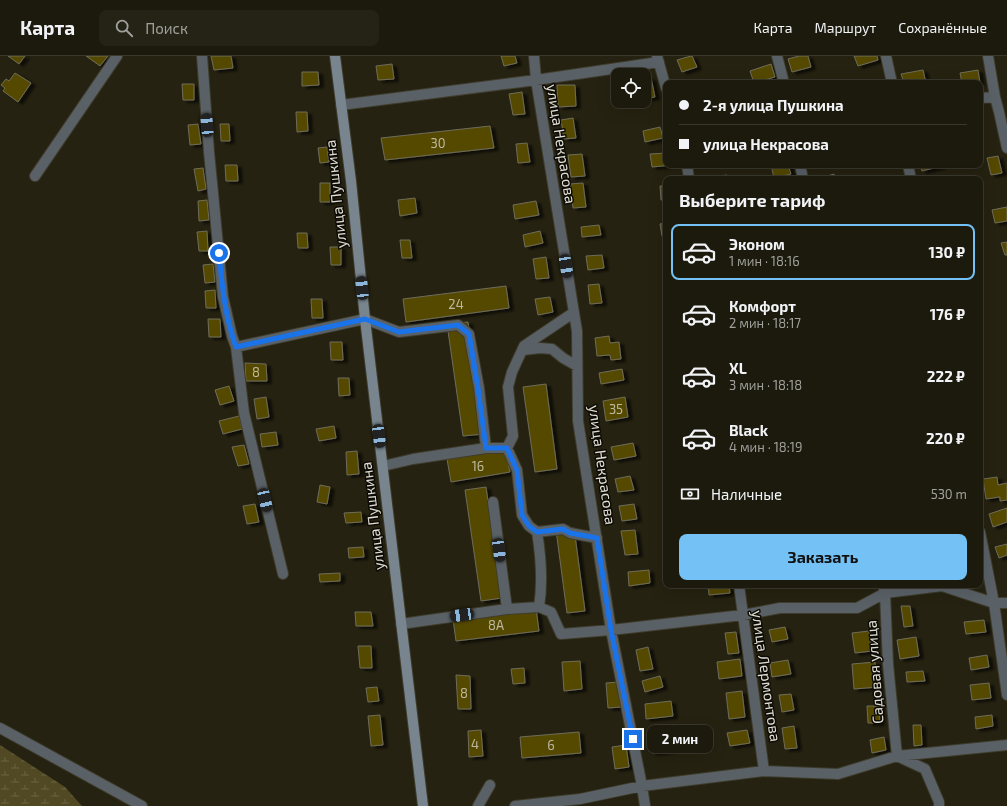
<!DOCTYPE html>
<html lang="ru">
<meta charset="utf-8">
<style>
:root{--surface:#1c1a0d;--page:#252316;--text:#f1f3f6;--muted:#a0a19d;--line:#3a382e;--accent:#73c1f5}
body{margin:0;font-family:"Exo 2",sans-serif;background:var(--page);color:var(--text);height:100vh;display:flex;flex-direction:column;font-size:15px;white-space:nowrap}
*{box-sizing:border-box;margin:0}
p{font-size:13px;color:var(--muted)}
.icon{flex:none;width:22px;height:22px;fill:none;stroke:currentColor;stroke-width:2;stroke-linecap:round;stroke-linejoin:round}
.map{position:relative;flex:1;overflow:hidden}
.drawer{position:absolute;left:663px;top:120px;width:320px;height:412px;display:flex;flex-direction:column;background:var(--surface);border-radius:8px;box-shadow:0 4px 16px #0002,0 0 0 1px var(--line)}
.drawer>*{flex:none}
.hud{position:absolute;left:663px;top:24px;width:320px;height:88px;border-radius:8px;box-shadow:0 4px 16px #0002,0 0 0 1px var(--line);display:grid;align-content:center;height:88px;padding:0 16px;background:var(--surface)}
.controls{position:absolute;left:611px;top:12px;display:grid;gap:8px}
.controls a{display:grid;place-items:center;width:40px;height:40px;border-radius:8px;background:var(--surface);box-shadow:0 4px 16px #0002,0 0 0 1px var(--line);font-size:20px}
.end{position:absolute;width:18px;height:18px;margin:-9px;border:5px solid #1a73e8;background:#fff;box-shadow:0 0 0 2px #fff}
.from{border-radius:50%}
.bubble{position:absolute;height:28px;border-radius:8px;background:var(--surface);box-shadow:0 4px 16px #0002,0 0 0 1px var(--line);font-size:13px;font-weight:700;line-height:28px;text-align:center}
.car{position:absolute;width:12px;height:24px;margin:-12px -6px;border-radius:5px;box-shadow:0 0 3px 1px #0007;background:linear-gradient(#222 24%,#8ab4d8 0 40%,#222 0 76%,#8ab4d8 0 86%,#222 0)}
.hud b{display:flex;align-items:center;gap:14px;height:38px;font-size:15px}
.hud b+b{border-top:1px solid var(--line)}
.hud i{width:10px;height:10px;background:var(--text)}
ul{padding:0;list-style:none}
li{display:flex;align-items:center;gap:12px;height:56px;margin:0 8px 6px;padding:0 8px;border:2px solid transparent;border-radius:8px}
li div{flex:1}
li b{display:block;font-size:15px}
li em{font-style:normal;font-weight:700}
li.on{border-color:var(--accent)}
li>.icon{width:36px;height:36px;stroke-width:1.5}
h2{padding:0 16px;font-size:18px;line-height:48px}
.pay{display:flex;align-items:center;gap:10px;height:44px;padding:0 16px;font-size:15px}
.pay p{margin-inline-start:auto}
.primary-button{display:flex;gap:8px;margin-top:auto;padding:8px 16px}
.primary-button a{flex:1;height:46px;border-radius:8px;background:var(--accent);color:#111;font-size:16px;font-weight:700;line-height:46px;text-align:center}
header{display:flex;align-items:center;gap:24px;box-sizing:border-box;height:56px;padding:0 20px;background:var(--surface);border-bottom:1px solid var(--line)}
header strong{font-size:19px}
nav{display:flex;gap:22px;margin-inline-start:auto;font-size:14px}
.search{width:280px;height:36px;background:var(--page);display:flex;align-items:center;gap:10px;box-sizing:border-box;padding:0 14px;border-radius:8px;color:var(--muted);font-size:15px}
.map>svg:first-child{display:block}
.wetland{fill:url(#wetland-marsh)}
.building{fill:#554a06;stroke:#6f6c58;filter:url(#shadow)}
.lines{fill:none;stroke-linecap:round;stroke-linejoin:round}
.street-casing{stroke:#3f3c2c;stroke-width:12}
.secondary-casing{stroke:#3f3c2c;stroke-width:12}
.street{stroke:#596167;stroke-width:10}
.secondary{stroke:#78858e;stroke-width:10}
.route{stroke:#1a73e8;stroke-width:5}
.labels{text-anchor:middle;stroke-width:3;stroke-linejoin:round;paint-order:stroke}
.number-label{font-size:13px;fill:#bdb9a0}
.street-label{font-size:15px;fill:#e0ded3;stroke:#0d0b05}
</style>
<header>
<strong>Карта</strong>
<div class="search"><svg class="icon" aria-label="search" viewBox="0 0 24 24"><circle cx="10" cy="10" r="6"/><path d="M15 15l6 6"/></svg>Поиск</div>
<nav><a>Карта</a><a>Маршрут</a><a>Сохранённые</a></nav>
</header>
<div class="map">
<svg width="1007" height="750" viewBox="0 0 1007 750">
<defs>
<pattern id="wetland-marsh" width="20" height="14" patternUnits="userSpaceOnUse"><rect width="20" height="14" fill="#504923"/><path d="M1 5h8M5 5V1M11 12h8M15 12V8" fill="none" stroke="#696342"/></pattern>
<filter id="shadow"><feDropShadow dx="4.5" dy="2.5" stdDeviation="1" flood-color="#0009"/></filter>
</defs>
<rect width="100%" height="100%" fill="#252211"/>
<path class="wetland" d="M0,689L65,731L82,750H0Z"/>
<path class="building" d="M8,0H25L19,8Z
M86,0H108L100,10Z
M211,0H231L233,12L214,14Z
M501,0H515L517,7L504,10Z
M691,0H692L697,11L682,16L677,4Z
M799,0H808L811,11L792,16L788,3Z
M854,0H877L878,4L858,10Z
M392,8L394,23L378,24L376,10Z
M771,8L775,21L754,27L750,15Z
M923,14L926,27H904L901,18Z
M978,14L980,27H962L960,17Z
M302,16H318L319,29L302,30Z
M15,17L31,27L18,46L3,35L5,32L1,29L6,23L9,25Z
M651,22L655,41L644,43V23Z
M182,28H194V44H183Z
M557,29H575L576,50L558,51Z
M522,36L525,58L513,59L509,38Z
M296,56H307L308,75L297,76Z
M573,62L576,82L564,83L561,64Z
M198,68L201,88L190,89L188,69Z
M220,68H229L230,85H221Z
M490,70L494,92L385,104L381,82Z
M660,71L663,82L645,86L643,75Z
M527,87L530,106L518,107L516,88Z
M327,91L329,106L320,107L318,92Z
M666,97V109H673L652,111L650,98Z
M582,98L585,120L571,121L568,99Z
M998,100L1002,117L991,119L987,102Z
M225,109H237L238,125H226Z
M771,109H788L791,118L774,122Z
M920,109H942V110L922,115Z
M203,112L206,133L198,135L194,113Z
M834,118L836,123H818Z
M727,119L728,123H703V122Z
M320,127H330V146H320Z
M583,127L586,151L573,152L570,128Z
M660,130H666V144H661Z
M415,142L417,157L400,160L398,144Z
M207,144L209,164L199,165L198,145Z
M536,145L539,159L515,163L513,149Z
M1007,151V165L995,167L992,154Z
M666,167V179L662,180L660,168Z
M599,169L601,179L582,181L581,171Z
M207,175L208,195H199L197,176Z
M540,175L543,187L525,191L523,179Z
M297,177H307L308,192H298Z
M400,184H410L412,202H402Z
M1007,186V199H1005L1001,187Z
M330,191H341V209H331Z
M602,199L604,212L588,214L586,200Z
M546,201L549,222L536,223L533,203Z
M213,208L215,226L205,227L203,209Z
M599,228L602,247L590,248L588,229Z
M506,230L509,252L406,266L403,243Z
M215,234L216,252H206L205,235Z
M550,241L553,256L538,259L535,243Z
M311,243H322L323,262H312Z
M208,263H220L221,281H209Z
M468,266L484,378L463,380L447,268Z
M609,280L610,287L619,286L621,303L611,304L610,299L597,300L595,282Z
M330,286H342L343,304H331Z
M245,307L266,308L267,325H246Z
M622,313L624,324L601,328L599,317Z
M338,322H349L350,339L339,340Z
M546,328L557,413L535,416L523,331Z
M229,330L234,345L220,349L215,334Z
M266,341L269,361L257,363L254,343Z
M625,341L628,361L606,365L603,345Z
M239,360L242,373L223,378L219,365Z
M334,370L336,382L319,385L316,373Z
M276,376L278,389L262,391L260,378Z
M633,387L636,400L614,404L611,391Z
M244,389L249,408L238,410L232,391Z
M505,393L510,416L451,426L447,403Z
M357,395L359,418L347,419L346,396Z
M630,420L634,434L618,436L615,423Z
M997,421L998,429L1007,427V444L1000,445V441L986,443L983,423Z
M320,429L330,431L327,448L317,446Z
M486,431L502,542L481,545L465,434Z
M255,448L259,466L247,468L243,450Z
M634,448L637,463L622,465L619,450Z
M1007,452V466L993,471L989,458Z
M361,456L362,466L346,467L344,457Z
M574,472L585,555L567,557L556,474Z
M635,474L638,498L625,499L621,475Z
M1007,488V499L999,502L995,491Z
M363,491L364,501L349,502L348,492Z
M649,514L650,527L629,530L628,516Z
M340,517V525L320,526L319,518Z
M708,529H729L730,537L709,539Z
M901,550H910L913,570L904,571Z
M536,552L539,575L456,585L453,563Z
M355,556H371L373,570H356Z
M984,564L986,576L966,578L964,566Z
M785,571L788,583L772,586L769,574Z
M869,575L872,595L855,597L852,577Z
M736,576L739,597L728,598L725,577Z
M916,581L919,600L900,603L897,584Z
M358,590H371L372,612H360Z
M648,591L653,613L640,615L636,594Z
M987,599L989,611L971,614L969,602Z
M740,603L742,620L719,623L717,606Z
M788,604L791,618L772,621L770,607Z
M580,605L582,633L564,635L562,606Z
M875,606L878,631L854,633L852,608Z
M524,612L525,627L513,628L511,613Z
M923,615L925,625L907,626L906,616Z
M456,619L470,620L471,653H458Z
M660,620L663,631L645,636L642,625Z
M619,626L622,651L608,652L606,627Z
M989,627L991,642L972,644L970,629Z
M377,631L379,645L368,646L366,632Z
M742,635L745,661L729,663L726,637Z
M791,638L794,654L782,656L779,639Z
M671,645L673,660L646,663L645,648Z
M867,650H879L880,667H868Z
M380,659L383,689L371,690L368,660Z
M992,659L993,670L976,673L975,661Z
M913,669H921L922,689L914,690Z
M794,670L797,692L785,693L782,672Z
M481,674L483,700L469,701L468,675Z
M747,674L750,687L730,690L727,677Z
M579,676L581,697L522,702L520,681Z
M669,676L673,694L652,697L648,679Z
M884,681L886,694L872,697L870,684Z
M626,689L629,711L615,713L612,691Z"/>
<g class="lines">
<defs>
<path id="street" d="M202,0L209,96L223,241L232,280L236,291L244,357L283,518
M534,0L536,24L577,275L578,365L611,574L642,730L645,750
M657,0L666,32
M777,0L784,27
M886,0L892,27
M988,0L995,41L999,56L1007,92
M980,42L995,41
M341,49L536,24L659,6
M687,109L689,123
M800,109L803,123
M908,109L911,123
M35,120L117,0
M236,291L365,263L399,276L458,269L469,278L479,332L486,392
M523,294L540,292L552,293L563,302L577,310
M507,392L513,380L508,331L512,316L524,290L573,257
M383,410L413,403L486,392H507L517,414L522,459L529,470L537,476C541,501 543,526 539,551
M493,446L507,553
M537,476L563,473L570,477L597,482
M980,476L994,547L1007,639
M739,529L764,715
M883,529L885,537L888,608L897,700L925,713L939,746V750
M401,568L507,553L539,551L551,556L561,578L611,574L743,559L780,552H857L885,537L942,530L994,547H1007
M0,672L142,750
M478,750L490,729
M515,750L580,743L642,730L764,715L838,718L897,700L1007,689"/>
<path id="secondary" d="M335,0L351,125L365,263L423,750"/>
</defs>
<use href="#street" class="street-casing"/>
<use href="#secondary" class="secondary-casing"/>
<use href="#street" class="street"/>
<use href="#secondary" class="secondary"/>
</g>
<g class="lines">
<path class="route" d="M219,197C222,229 225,261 236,291L365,263L399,276L458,269L469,278L478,332L486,392H507L517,414L522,459L529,470L537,476L563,473L570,477L597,482L611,574L633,683"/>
</g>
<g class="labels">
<g class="number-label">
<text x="438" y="92">30</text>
<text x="456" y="253">24</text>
<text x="256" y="321">8</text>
<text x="616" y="358">35</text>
<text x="478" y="415">16</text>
<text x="496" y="574">8А</text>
<text x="464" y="642">8</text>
<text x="475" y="693">4</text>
<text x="551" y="694">6</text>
</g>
<g class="street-label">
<text transform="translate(561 88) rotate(81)" y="5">улица Некрасова</text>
<text transform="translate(336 138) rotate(-96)" y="5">улица Пушкина</text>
<text transform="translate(602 409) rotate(82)" y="5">улица Некрасова</text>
<text transform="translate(373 460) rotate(-97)" y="5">улица Пушкина</text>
<text transform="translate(875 616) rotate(-94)" y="5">Садовая улица</text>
<text transform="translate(766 620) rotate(82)" y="5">улица Лермонтова</text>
</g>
</g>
</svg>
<div class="controls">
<a><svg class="icon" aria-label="locate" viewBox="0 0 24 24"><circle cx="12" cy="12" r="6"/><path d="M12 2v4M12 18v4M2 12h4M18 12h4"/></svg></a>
</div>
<i class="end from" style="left:219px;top:197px"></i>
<i class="end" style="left:633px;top:683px"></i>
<div class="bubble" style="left:647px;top:669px;width:66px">2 мин</div>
<i class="car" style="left:207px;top:69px;rotate:355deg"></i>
<i class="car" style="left:566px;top:210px;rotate:171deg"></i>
<i class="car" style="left:362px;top:232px;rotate:354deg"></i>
<i class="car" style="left:379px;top:380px;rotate:173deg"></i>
<i class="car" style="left:265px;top:444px;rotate:167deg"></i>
<i class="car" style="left:499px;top:494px;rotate:172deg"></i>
<i class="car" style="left:462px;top:559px;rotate:262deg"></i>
<div class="hud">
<b><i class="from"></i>2-я улица Пушкина</b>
<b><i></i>улица Некрасова</b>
</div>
<section class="drawer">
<h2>Выберите тариф</h2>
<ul>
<li class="on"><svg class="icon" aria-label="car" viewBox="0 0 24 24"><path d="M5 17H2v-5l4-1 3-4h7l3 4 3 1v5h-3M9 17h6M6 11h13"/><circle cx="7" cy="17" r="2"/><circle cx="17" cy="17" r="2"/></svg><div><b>Эконом</b><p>1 мин · 18:16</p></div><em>130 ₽</em></li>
<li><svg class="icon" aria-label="car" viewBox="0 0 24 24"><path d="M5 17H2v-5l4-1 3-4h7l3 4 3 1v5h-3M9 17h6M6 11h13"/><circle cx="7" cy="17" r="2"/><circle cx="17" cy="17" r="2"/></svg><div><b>Комфорт</b><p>2 мин · 18:17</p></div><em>176 ₽</em></li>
<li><svg class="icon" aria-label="car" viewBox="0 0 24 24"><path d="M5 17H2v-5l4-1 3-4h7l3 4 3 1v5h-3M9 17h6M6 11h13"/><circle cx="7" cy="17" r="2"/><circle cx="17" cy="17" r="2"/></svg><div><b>XL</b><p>3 мин · 18:18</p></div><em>222 ₽</em></li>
<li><svg class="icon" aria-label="car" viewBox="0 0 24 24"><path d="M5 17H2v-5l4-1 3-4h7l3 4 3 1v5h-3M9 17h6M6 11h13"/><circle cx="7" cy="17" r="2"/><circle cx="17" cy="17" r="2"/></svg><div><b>Black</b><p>4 мин · 18:19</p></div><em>220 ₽</em></li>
</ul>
<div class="pay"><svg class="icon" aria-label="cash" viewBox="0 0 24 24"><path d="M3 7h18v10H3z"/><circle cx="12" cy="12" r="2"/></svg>Наличные<p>530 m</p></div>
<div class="primary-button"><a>Заказать</a></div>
</section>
</div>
